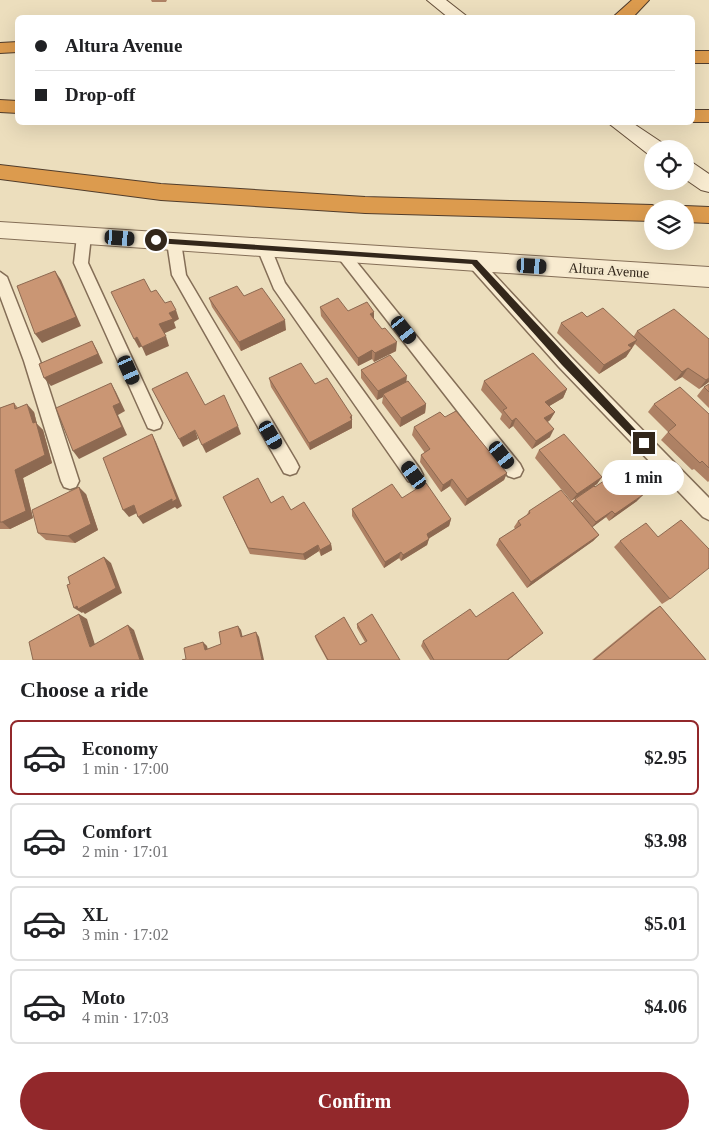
<!DOCTYPE html>
<meta charset="utf-8">
<style>
:root{--surface:#fff;--page:#f2f2f2;--text:#202124;--muted:#757577;--line:#e0e0e0;--accent:#92282b}
body{margin:0;font-family:Georgia,serif;background:var(--page);color:var(--text);height:100vh;display:flex;flex-direction:column;font-size:19px;white-space:nowrap}
*{box-sizing:border-box;margin:0}
p{font-size:16px;color:var(--muted)}
.icon{flex:none;width:28px;height:28px;fill:none;stroke:currentColor;stroke-width:2;stroke-linecap:round;stroke-linejoin:round}
.map{position:relative;height:660px;overflow:hidden}
.drawer{display:flex;flex-direction:column;background:var(--surface);flex:1}
.drawer>*{flex:none}
.top-card{position:absolute;left:15px;top:15px;width:680px;height:110px;border-radius:8px;box-shadow:0 5px 20px #0002;display:grid;align-content:center;height:110px;padding:0 20px;background:var(--surface)}
.tools{position:absolute;left:644px;top:140px;display:grid;gap:10px}
.tools a{display:grid;place-items:center;width:50px;height:50px;border-radius:50%;background:var(--surface);box-shadow:0 5px 20px #0002;font-size:25px}
.end{position:absolute;width:22px;height:22px;margin:-11px;border:6px solid #33271b;background:#fff;box-shadow:0 0 0 2px #fff}
.from{border-radius:50%}
.bubble{position:absolute;height:35px;border-radius:18px;background:var(--surface);box-shadow:0 5px 20px #0002;font-size:16px;font-weight:600;line-height:35px;text-align:center}
.car{position:absolute;width:15px;height:30px;margin:-15px -8px;border-radius:6px;box-shadow:0 0 4px 1px #0007;background:linear-gradient(#222 24%,#8ab4d8 0 40%,#222 0 76%,#8ab4d8 0 86%,#222 0)}
.top-card b{display:flex;align-items:center;gap:18px;height:48px;font-size:19px}
.top-card b+b{border-top:1px solid var(--line)}
.top-card i{width:12px;height:12px;background:var(--text)}
ul{padding:0;list-style:none}
li{display:flex;align-items:center;gap:15px;height:75px;margin:0 10px 8px;padding:0 10px;border:2px solid var(--line);border-radius:8px}
li div{flex:1}
li b{display:block;font-size:19px}
li em{font-style:normal;font-weight:600}
li.current{border-color:var(--accent)}
li>.icon{width:45px;height:45px;stroke-width:1.5}
h2{padding:0 20px;font-size:22px;line-height:60px}
.button{display:flex;gap:10px;margin-top:auto;padding:10px 20px}
.button a{flex:1;height:58px;border-radius:30px;background:var(--accent);color:#fff;font-size:20px;font-weight:600;line-height:58px;text-align:center}
.map>svg:first-child{display:block}
.lines{fill:none;stroke-linecap:round;stroke-linejoin:round}
.lane-casing{stroke:#846e57;stroke-width:3}
.street-casing{stroke:#846e57;stroke-width:2}
.secondary-casing{stroke:#664f3a;stroke-width:2}
.highway-casing{stroke:#513d2c;stroke-width:2}
.lane{fill:#f8ebd0;fill-rule:evenodd}
.street{fill:#f8ebd0;fill-rule:evenodd}
.secondary{fill:#f8ebd0;fill-rule:evenodd}
.highway{fill:#dc9b4e;fill-rule:evenodd}
.wall{fill:#ae8164}
.shaded-wall{fill:#8d6951}
.building{fill:#ca9674;stroke:#8d6951}
.route{fill:#33271b}
.labels{text-anchor:middle;stroke-width:5;stroke-linejoin:round;paint-order:stroke}
.street-label{font-size:14px;fill:#33271b;stroke:#f4e8cd}
</style>
<div class="map">
<svg width="709" height="660" viewBox="0 0 709 660">
<rect width="100%" height="100%" fill="#ecdebd"/>
<g class="lines">
<defs>
<path id="lane" d="M84,231L91,236L88,263L162,423L160,428L154,430L148,428L74,263L77,236Z
M174,237L181,242L186,275L296,461L299,467L296,473L290,475L284,473L172,275L167,242Z
M264,243L271,248L285,283L420,469L423,475L420,481L414,483L408,481L274,289L257,248Z
M342,248L347,250L520,464L523,470L520,476L514,478L508,476L337,256L335,253L337,250Z
M474,257L479,258L571,357L709,498V520L703,517L559,367L469,266L467,262Z
M0,272L7,277L40,361L79,481L76,487L70,489L64,487L61,481L24,361L0,296Z"/>
<path id="street" d="M0,222L709,267V287L0,238Z"/>
<path id="secondary" d="M427,0H446L469,18H449Z
M607,122H631L664,144L667,149H652V155L648,154Z
M685,161L693,163L709,174V192L701,190L685,179Z"/>
<path id="highway" d="M632,0H649L632,18H612Z
M18,42V52L0,53V43Z
M692,51H709V63H692Z
M0,100L18,101V113L0,112Z
M692,110H709V122H692Z
M0,165L161,184L365,197L652,205L661,209H652V221L365,213L161,200L0,179Z
M685,206L709,207V223L685,222V209H676Z"/>
</defs>
<use href="#lane" class="lane-casing"/>
<use href="#street" class="street-casing"/>
<use href="#secondary" class="secondary-casing"/>
<use href="#highway" class="highway-casing"/>
<use href="#lane" class="lane"/>
<use href="#street" class="street"/>
<use href="#secondary" class="secondary"/>
<use href="#highway" class="highway"/>
</g>
<path class="wall" d="M151,0H167L166,2H152Z
M244,296L286,330L241,351L212,307L209,298Z
M320,307L348,311L374,319L396,351L374,362L372,359L358,366L321,316Z
M587,317L634,336L637,331L709,339V382L699,389L682,377L675,381L635,344L626,357L599,374L557,333L561,323Z
M361,370L406,382L426,404L425,413L400,427L382,403L383,397L377,400L361,378Z
M269,378L315,384L352,416V428L310,450L271,387Z
M484,381L567,389L563,398L549,406L555,412L550,420L548,422L550,437L532,449L513,426L509,429L500,419L502,414L481,390Z
M709,384V408L697,396L704,387Z
M14,403L18,408L34,412L37,424L43,430L52,463L23,478L33,518L10,529H0V408Z
M654,404L709,414V481L708,482L694,469L692,470L661,440L668,432L648,412Z
M445,417L507,473L504,480L465,506L450,486L441,492L420,462L421,455L425,453L412,435L414,427Z
M539,450L602,477L597,484L594,486L595,487L637,501L609,521L606,517L592,527L599,535L593,541L527,588L496,545L499,539L515,529L514,527L518,521L526,516L529,511L572,503L575,499L579,496L571,501L535,458Z
M86,494L98,530L75,543L46,540L38,533Z
M223,497L271,503L291,510L331,544L332,550L321,556L319,551L305,560L250,554Z
M352,509L451,519L449,526L429,538L427,545L401,561L399,558L384,568L352,516Z
M620,541L670,599L662,604L614,547Z
M660,606L706,660H592L652,611Z
M476,617L543,633L508,660H430L421,646L423,641Z
M357,624L400,660H327L316,640L315,636L360,645L365,642L357,628Z"/>
<path class="shaded-wall" d="M55,271L61,280L81,326L42,343L35,334Z
M176,310L179,319L174,322L176,328L163,334L159,324L169,313Z
M374,312V321L370,314Z
M285,320L286,330L241,351L239,342Z
M166,336L169,346L146,356L142,347Z
M137,337L142,346L139,348L134,339Z
M637,340L626,357L599,374L604,365L628,345Z
M92,341L97,350L103,363L51,386L44,378Z
M397,342L396,351L374,362L375,353Z
M372,350V359L358,366V358Z
M688,368L682,377L675,381L682,372Z
M407,376L406,385L383,394V397L377,400L378,391Z
M709,378V382L699,389L706,380Z
M111,383L116,392L125,411L118,415L127,435L79,459L73,451Z
M567,389L563,398L541,411L545,402Z
M27,404L34,412L37,424L43,430L52,463L23,478L33,518L10,529L2,522L15,470L33,423Z
M426,404L425,413L400,427L401,418Z
M555,412L550,420L540,426L544,418Z
M352,416V428L310,450L309,443Z
M516,418L513,426L509,429L512,421Z
M238,426L241,434L206,453L202,445Z
M554,429L550,437L532,449L536,441Z
M195,430L198,439L183,447L179,439Z
M152,434L156,442L182,506L177,509L175,507L143,524L138,517Z
M507,473L504,480L465,506L467,499Z
M602,477L597,484L571,501L577,494Z
M452,479L450,486L441,492L443,485Z
M79,487L86,494L98,530L75,543L68,536Z
M644,494L637,501L609,521L615,514Z
M134,505L139,512L129,517L123,510Z
M612,511L606,517L590,529L596,522Z
M451,519L449,526L425,541L427,534Z
M599,535L593,541L527,588L531,582Z
M429,539L427,545L401,561L403,555Z
M331,544L332,550L321,556L320,550Z
M318,545L319,551L305,560L303,554Z
M401,552L399,558L384,568L385,562Z
M104,557L111,563L122,593L85,614L83,612L82,613L74,608Z
M79,614L87,619L97,651L90,647Z
M128,625L134,630L144,660H140Z
M238,626L241,630L244,642L241,637Z
M256,632L259,637L264,660H262Z
M543,633L508,660H507Z
M203,642L207,646L209,654L205,650Z"/>
<path class="building" d="M55,271L76,317L35,334L17,286Z
M144,279L151,292L156,290L165,303L171,301L176,310L169,313L173,319L159,324L166,336L142,347L137,337L134,339L111,292Z
M237,286L244,296L262,288L285,320L239,342L209,298Z
M338,298L348,311L367,302L374,312L370,314L382,329L385,328L397,342L375,353L372,350L358,358L320,307Z
M603,308L637,340L628,345L632,348L604,365L561,323L582,312L587,317Z
M674,309L709,339V378L706,380L688,368L682,372L637,331Z
M92,341L98,354L44,378L39,364Z
M533,353L567,389L545,402L555,412L544,418L554,429L536,441L516,418L512,421L503,410L507,408L484,381Z
M390,355L407,376L378,391L361,370Z
M301,363L315,384L327,378L352,416L350,417L352,420L309,443L269,378Z
M187,372L205,405L224,395L238,426L202,445L195,430L179,439L152,389Z
M408,381L426,404L401,418L383,394Z
M111,383L120,403L113,406L122,427L73,451L56,408Z
M709,384V392L704,387Z
M680,387L709,414V468L702,461L700,463L668,432L676,425L654,404Z
M14,403L15,409L27,404L33,423L36,422L45,455L15,470L26,511L2,522H0V408Z
M456,411L507,473L467,499L452,479L443,485L421,455L430,449L414,427L440,412L445,417Z
M152,434L177,499L172,502V499L138,517L134,505L123,510L103,458Z
M564,434L602,477L577,494L539,450Z
M621,469L644,494L615,514L612,511L596,522L575,499L594,486L595,487Z
M258,478L271,503L283,496L291,510L304,502L331,544L320,550L318,545L303,554L248,548L223,497Z
M426,483L451,519L427,534L429,539L403,555L401,552L385,562L352,509L392,484L402,498Z
M79,487L91,524L68,536L38,533L32,510Z
M561,490L599,535L531,582L499,539L521,525L518,521L530,513L529,511Z
M681,520L709,549V568L670,599L620,541L646,523L658,537Z
M104,557L116,588L78,609L77,606L74,608L67,585L70,584L68,577Z
M513,592L543,633L507,660H434L423,641L470,609L476,617Z
M660,606L706,660H594Z
M79,614L90,647L128,625L140,660H33L29,642Z
M372,614L400,660H328L315,636L344,617L360,645L367,641L357,624Z
M238,626L241,637L256,632L262,660H182L186,659L184,648L203,642L205,650L221,644L219,632Z"/>
<path class="route" d="M156,238L477,260L648,443L647,446H640L562,365L472,264L156,243L152,240Z"/>
<g class="labels">
<g class="street-label">
<text transform="translate(609 270) rotate(4)" y="5">Altura Avenue</text>
</g>
</g>
</svg>
<div class="tools">
<a><svg class="icon" aria-label="locate" viewBox="0 0 24 24"><circle cx="12" cy="12" r="6"/><path d="M12 2v4M12 18v4M2 12h4M18 12h4"/></svg></a>
<a><svg class="icon" aria-label="layers" viewBox="0 0 24 24"><path d="M12 4l9 5-9 5-9-5zM3 14l9 5 9-5"/></svg></a>
</div>
<i class="end from" style="left:156px;top:240px"></i>
<i class="end" style="left:644px;top:443px"></i>
<div class="bubble" style="left:602px;top:460px;width:82px">1 min</div>
<i class="car" style="left:120px;top:238px;rotate:94deg"></i>
<i class="car" style="left:532px;top:266px;rotate:93deg"></i>
<i class="car" style="left:404px;top:330px;rotate:142deg"></i>
<i class="car" style="left:129px;top:370px;rotate:156deg"></i>
<i class="car" style="left:271px;top:435px;rotate:150deg"></i>
<i class="car" style="left:502px;top:455px;rotate:142deg"></i>
<i class="car" style="left:414px;top:475px;rotate:324deg"></i>
<div class="top-card">
<b><i class="from"></i>Altura Avenue</b>
<b><i></i>Drop-off</b>
</div>
</div>
<section class="drawer">
<h2>Choose a ride</h2>
<ul>
<li class="current"><svg class="icon" aria-label="car" viewBox="0 0 24 24"><path d="M5 17H2v-5l4-1 3-4h7l3 4 3 1v5h-3M9 17h6M6 11h13"/><circle cx="7" cy="17" r="2"/><circle cx="17" cy="17" r="2"/></svg><div><b>Economy</b><p>1 min · 17:00</p></div><em>$2.95</em></li>
<li><svg class="icon" aria-label="car" viewBox="0 0 24 24"><path d="M5 17H2v-5l4-1 3-4h7l3 4 3 1v5h-3M9 17h6M6 11h13"/><circle cx="7" cy="17" r="2"/><circle cx="17" cy="17" r="2"/></svg><div><b>Comfort</b><p>2 min · 17:01</p></div><em>$3.98</em></li>
<li><svg class="icon" aria-label="car" viewBox="0 0 24 24"><path d="M5 17H2v-5l4-1 3-4h7l3 4 3 1v5h-3M9 17h6M6 11h13"/><circle cx="7" cy="17" r="2"/><circle cx="17" cy="17" r="2"/></svg><div><b>XL</b><p>3 min · 17:02</p></div><em>$5.01</em></li>
<li><svg class="icon" aria-label="car" viewBox="0 0 24 24"><path d="M5 17H2v-5l4-1 3-4h7l3 4 3 1v5h-3M9 17h6M6 11h13"/><circle cx="7" cy="17" r="2"/><circle cx="17" cy="17" r="2"/></svg><div><b>Moto</b><p>4 min · 17:03</p></div><em>$4.06</em></li>
</ul>
<div class="button"><a>Confirm</a></div>
</section>
